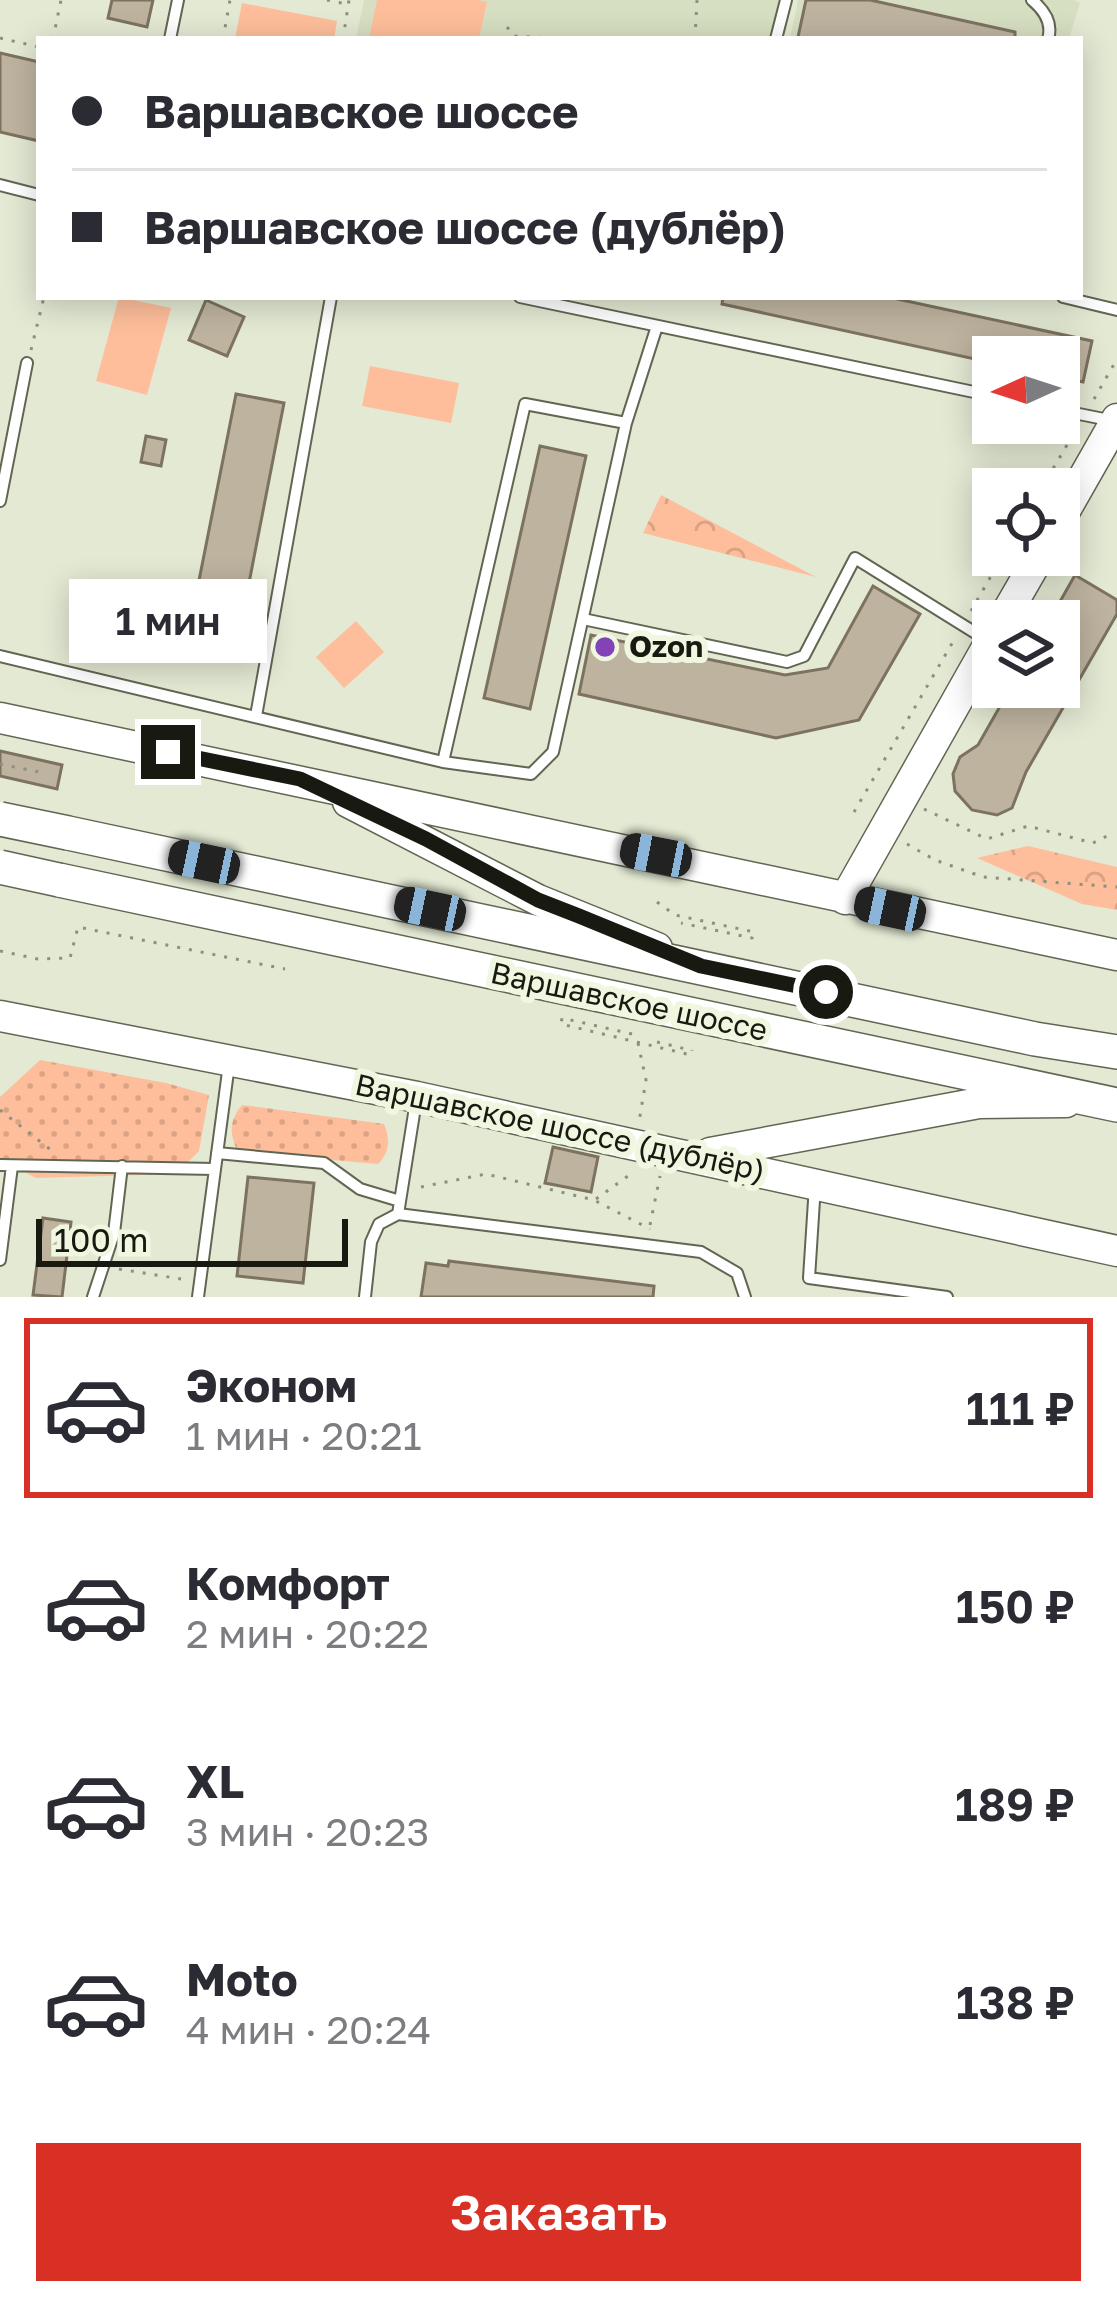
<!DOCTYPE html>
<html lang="ru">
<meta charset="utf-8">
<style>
:root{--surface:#fff;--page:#f7f7f7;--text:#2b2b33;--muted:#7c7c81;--line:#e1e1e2;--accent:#d93025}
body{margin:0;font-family:"Golos Text",sans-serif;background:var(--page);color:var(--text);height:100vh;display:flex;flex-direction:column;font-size:45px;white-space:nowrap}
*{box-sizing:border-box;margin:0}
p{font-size:39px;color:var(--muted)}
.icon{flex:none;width:66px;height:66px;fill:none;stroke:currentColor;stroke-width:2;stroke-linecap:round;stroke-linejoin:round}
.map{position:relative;height:1297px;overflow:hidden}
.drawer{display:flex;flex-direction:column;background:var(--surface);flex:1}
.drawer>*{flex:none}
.banner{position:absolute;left:36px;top:36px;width:1047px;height:264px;border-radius:0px;box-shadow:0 6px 30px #0003;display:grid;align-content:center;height:264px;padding:0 36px;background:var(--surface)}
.needle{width:78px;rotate:267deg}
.tools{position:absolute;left:972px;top:336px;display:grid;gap:24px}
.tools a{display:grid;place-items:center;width:108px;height:108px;border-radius:0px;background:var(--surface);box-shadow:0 6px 30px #0003;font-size:60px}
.scale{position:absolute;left:36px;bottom:30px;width:312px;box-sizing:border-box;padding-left:12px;border:6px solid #181a12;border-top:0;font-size:33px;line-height:42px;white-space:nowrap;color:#181a12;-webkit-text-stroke:9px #f0f7e0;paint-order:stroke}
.end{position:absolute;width:54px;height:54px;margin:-27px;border:15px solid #181a12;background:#fff;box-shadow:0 0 0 6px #fff}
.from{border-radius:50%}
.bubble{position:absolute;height:84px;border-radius:0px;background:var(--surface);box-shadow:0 6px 30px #0003;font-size:39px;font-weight:600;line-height:84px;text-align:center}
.car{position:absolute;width:36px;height:72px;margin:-36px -18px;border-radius:15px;box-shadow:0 0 9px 3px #0007;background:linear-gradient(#222 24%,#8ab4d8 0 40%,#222 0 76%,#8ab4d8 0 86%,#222 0)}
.banner b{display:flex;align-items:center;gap:42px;height:114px;font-size:45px}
.banner b+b{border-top:3px solid var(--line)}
.banner i{width:30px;height:30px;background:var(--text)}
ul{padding:21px 0 0;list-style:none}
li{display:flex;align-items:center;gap:36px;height:180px;margin:0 24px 18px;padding:0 12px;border:6px solid transparent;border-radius:0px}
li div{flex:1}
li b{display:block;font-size:45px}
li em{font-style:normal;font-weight:600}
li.on{border-color:var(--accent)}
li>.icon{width:108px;height:108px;stroke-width:1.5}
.cta{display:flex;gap:24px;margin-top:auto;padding:24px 36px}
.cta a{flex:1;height:138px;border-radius:0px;background:var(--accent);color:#fff;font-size:48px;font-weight:600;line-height:138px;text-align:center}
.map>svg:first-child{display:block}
.built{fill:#d7dfc2}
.grass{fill:url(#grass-dots)}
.forest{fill:url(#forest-crowns)}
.park{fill:#febe9b}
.building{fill:#beb39f;stroke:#7c725f;stroke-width:3}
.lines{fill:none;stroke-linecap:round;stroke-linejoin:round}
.lane-casing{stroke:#606652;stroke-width:14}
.secondary-casing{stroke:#606652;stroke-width:33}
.primary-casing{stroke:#606652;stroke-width:36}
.path{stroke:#8c9080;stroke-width:3;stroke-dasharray:3 9;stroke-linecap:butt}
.lane{stroke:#fff;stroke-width:10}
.secondary{stroke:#fff;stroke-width:30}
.primary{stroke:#fff;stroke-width:33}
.primary-bridge-casing{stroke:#606652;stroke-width:36;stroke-linecap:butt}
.primary-bridge{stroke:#fff;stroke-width:33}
.route{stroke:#181a12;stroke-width:15}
.poi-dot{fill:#8243b8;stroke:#f0f7e0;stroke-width:4.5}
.labels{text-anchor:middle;stroke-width:12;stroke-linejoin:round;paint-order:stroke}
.poi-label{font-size:30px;font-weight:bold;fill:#181a12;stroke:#f0f7e0;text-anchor:start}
.street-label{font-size:30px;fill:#181a12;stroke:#f0f7e0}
</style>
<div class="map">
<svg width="1117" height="1297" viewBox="0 0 1117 1297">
<defs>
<pattern id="grass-dots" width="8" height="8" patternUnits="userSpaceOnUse" patternTransform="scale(3)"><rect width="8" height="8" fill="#febe9b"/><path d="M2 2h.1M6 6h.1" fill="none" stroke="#d9a384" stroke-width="1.8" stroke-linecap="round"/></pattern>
<pattern id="forest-crowns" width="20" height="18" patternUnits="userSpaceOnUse" patternTransform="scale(3)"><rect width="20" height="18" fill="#febe9b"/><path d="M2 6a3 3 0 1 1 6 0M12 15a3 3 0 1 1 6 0" fill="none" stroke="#d9a384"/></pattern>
</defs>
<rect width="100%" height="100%" fill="#e3e9d3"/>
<path class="built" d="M364,0H780L770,39H356Z
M798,0H1074L1080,3L1069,39H790Z"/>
<path class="grass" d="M40,1060L166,1083L209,1095L199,1151L176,1174L36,1178L0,1159V1097Z
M242,1105L384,1124C390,1139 390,1152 378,1164L238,1152C229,1133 229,1121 242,1105Z"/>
<path class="forest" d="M661,495L816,577L643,533Z
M1028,846L1117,867V910L1082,904L977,858Z"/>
<path class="park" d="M377,0H478L487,2L479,39H369Z
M242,3L337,21L334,39H235Z
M119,297L171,308L147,395L96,381Z
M370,366L459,383L451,423L362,406Z
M356,621L384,652L344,688L316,657Z"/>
<path class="building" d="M112,0H153L147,27L108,18Z
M806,0H870L1015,32V39H807L798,37Z
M0,53L39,62V141L0,132Z
M723,297H888L1092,341L1083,382L1059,377V357H993V363L722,304Z
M206,300L244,317L227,356L189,340Z
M236,394L284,403L234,660L185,651Z
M146,436L166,440L161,466L141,462Z
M540,446L586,456L530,709L484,698Z
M1075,575L1117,600V614L1026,772L1012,808L997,815L972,810L955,791L953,774L960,757L978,745L1011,687H1059V621H1049Z
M873,586L920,614L859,720L776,738L579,694L591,635L785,675L828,668Z
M0,751L62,765L57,789L0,776Z
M553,1147L598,1157L591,1192L545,1183Z
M248,1177L314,1183L303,1283L237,1276Z
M43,1218L71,1222L62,1297L33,1295Z
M449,1261L654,1286L653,1297H421L426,1263L448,1266Z"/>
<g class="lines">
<defs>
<path id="lane" d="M1032,0C1044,10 1053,23 1048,39
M170,39L178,0
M776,39L786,0
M0,185L39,195
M520,297L993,396
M1063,297L1117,310
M1059,410L1109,420
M0,501L27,363
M583,619L787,662L804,656L855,558L990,642
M0,656L443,762L531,774L553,752L626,423L657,326
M256,716L331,297
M443,762L525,404L626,423
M416,1101L398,1214L701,1252L737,1273L745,1297
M217,1153L324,1163L360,1189L400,1201
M0,1165L215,1169
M815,1185L809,1278L947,1297
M0,1260L12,1166
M93,1297L114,1233L122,1166
M198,1297L229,1064
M365,1297L371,1242L379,1224L398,1214"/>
<path id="secondary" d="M1059,521L1117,419
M1002,621L1040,555
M0,718L1117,955
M348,802L538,900L657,948
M845,899L993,637
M0,1016L417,1097L1117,1251
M710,1153L979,1103L1066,1102"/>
<path id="primary" d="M68,833L1035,1039L1117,1052
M59,880L1117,1105"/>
</defs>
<use href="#lane" class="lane-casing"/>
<use href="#secondary" class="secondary-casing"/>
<use href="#primary" class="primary-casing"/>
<path class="path" d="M327,0L346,4
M507,27L514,36L568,39
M0,38L39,47
M53,39L61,0
M223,39L230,0
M343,39L349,0
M695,39L697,0
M31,350L44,297
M1094,399L1117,359
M1041,489L1077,428
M971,611L1003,555
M0,764L39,772
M924,809L987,839L1028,826L1093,843L1107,836
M854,812L954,640
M907,844L935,860L983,877L1117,887
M657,902L675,915L754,932L752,938L681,923
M0,951L38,959L70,958L78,927L285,969
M632,1034L562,1018L561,1024L691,1055L692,1050
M657,1042L690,1050
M638,1043L646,1080L639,1122
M0,1110L51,1150
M421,1187L486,1174L594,1200L650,1229
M596,1199L632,1173
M650,1225L660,1176
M119,1269L181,1279"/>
<use href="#lane" class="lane"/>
<use href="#secondary" class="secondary"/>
<use href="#primary" class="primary"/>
<defs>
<path id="primary-bridge" d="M0,819L68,833
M0,867L59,880"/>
</defs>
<use href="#primary-bridge" class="primary-bridge-casing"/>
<use href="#primary-bridge" class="primary-bridge"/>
</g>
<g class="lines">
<path class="route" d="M168,752L300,779L426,839L538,900L579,916L701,966L826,992"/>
</g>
<circle class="poi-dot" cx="605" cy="647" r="12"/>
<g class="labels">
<g class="poi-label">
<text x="629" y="657">Ozon</text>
</g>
<g class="street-label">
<text transform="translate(629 1002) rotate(12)" y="10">Варшавское шоссе</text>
<text transform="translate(560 1128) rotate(12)" y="10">Варшавское шоссе (дублёр)</text>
</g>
</g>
</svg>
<div class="tools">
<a><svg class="needle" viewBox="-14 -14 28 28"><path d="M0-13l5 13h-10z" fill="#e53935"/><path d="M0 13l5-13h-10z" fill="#7c7c81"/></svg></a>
<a><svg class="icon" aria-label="locate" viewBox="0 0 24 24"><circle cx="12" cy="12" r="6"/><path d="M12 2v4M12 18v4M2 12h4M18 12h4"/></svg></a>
<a><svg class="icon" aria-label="layers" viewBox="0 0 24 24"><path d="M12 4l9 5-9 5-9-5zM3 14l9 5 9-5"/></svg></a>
</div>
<div class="scale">100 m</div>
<i class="end from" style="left:826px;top:992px"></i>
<i class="end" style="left:168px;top:752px"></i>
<div class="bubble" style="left:69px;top:579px;width:198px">1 мин</div>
<i class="car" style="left:656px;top:855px;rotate:281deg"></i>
<i class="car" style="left:204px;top:862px;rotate:282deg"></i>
<i class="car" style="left:430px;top:909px;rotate:282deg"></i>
<i class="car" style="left:890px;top:909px;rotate:282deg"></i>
<div class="banner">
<b><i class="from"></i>Варшавское шоссе</b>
<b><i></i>Варшавское шоссе (дублёр)</b>
</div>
</div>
<section class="drawer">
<ul>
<li class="on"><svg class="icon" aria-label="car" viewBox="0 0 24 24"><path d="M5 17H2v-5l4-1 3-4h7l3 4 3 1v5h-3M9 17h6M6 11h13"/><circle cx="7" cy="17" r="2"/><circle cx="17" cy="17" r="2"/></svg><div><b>Эконом</b><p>1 мин · 20:21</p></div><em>111 ₽</em></li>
<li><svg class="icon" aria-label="car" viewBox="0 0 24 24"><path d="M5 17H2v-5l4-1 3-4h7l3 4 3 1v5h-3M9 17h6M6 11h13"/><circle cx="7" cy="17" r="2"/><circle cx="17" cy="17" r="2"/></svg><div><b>Комфорт</b><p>2 мин · 20:22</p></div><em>150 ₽</em></li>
<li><svg class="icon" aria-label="car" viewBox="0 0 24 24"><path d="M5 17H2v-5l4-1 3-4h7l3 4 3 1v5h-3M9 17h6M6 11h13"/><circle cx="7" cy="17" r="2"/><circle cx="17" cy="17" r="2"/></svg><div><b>XL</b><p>3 мин · 20:23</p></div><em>189 ₽</em></li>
<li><svg class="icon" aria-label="car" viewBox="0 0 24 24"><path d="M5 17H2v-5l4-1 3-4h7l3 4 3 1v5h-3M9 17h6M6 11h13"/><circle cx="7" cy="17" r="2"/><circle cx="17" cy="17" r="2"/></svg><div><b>Moto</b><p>4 мин · 20:24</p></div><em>138 ₽</em></li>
</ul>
<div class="cta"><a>Заказать</a></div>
</section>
